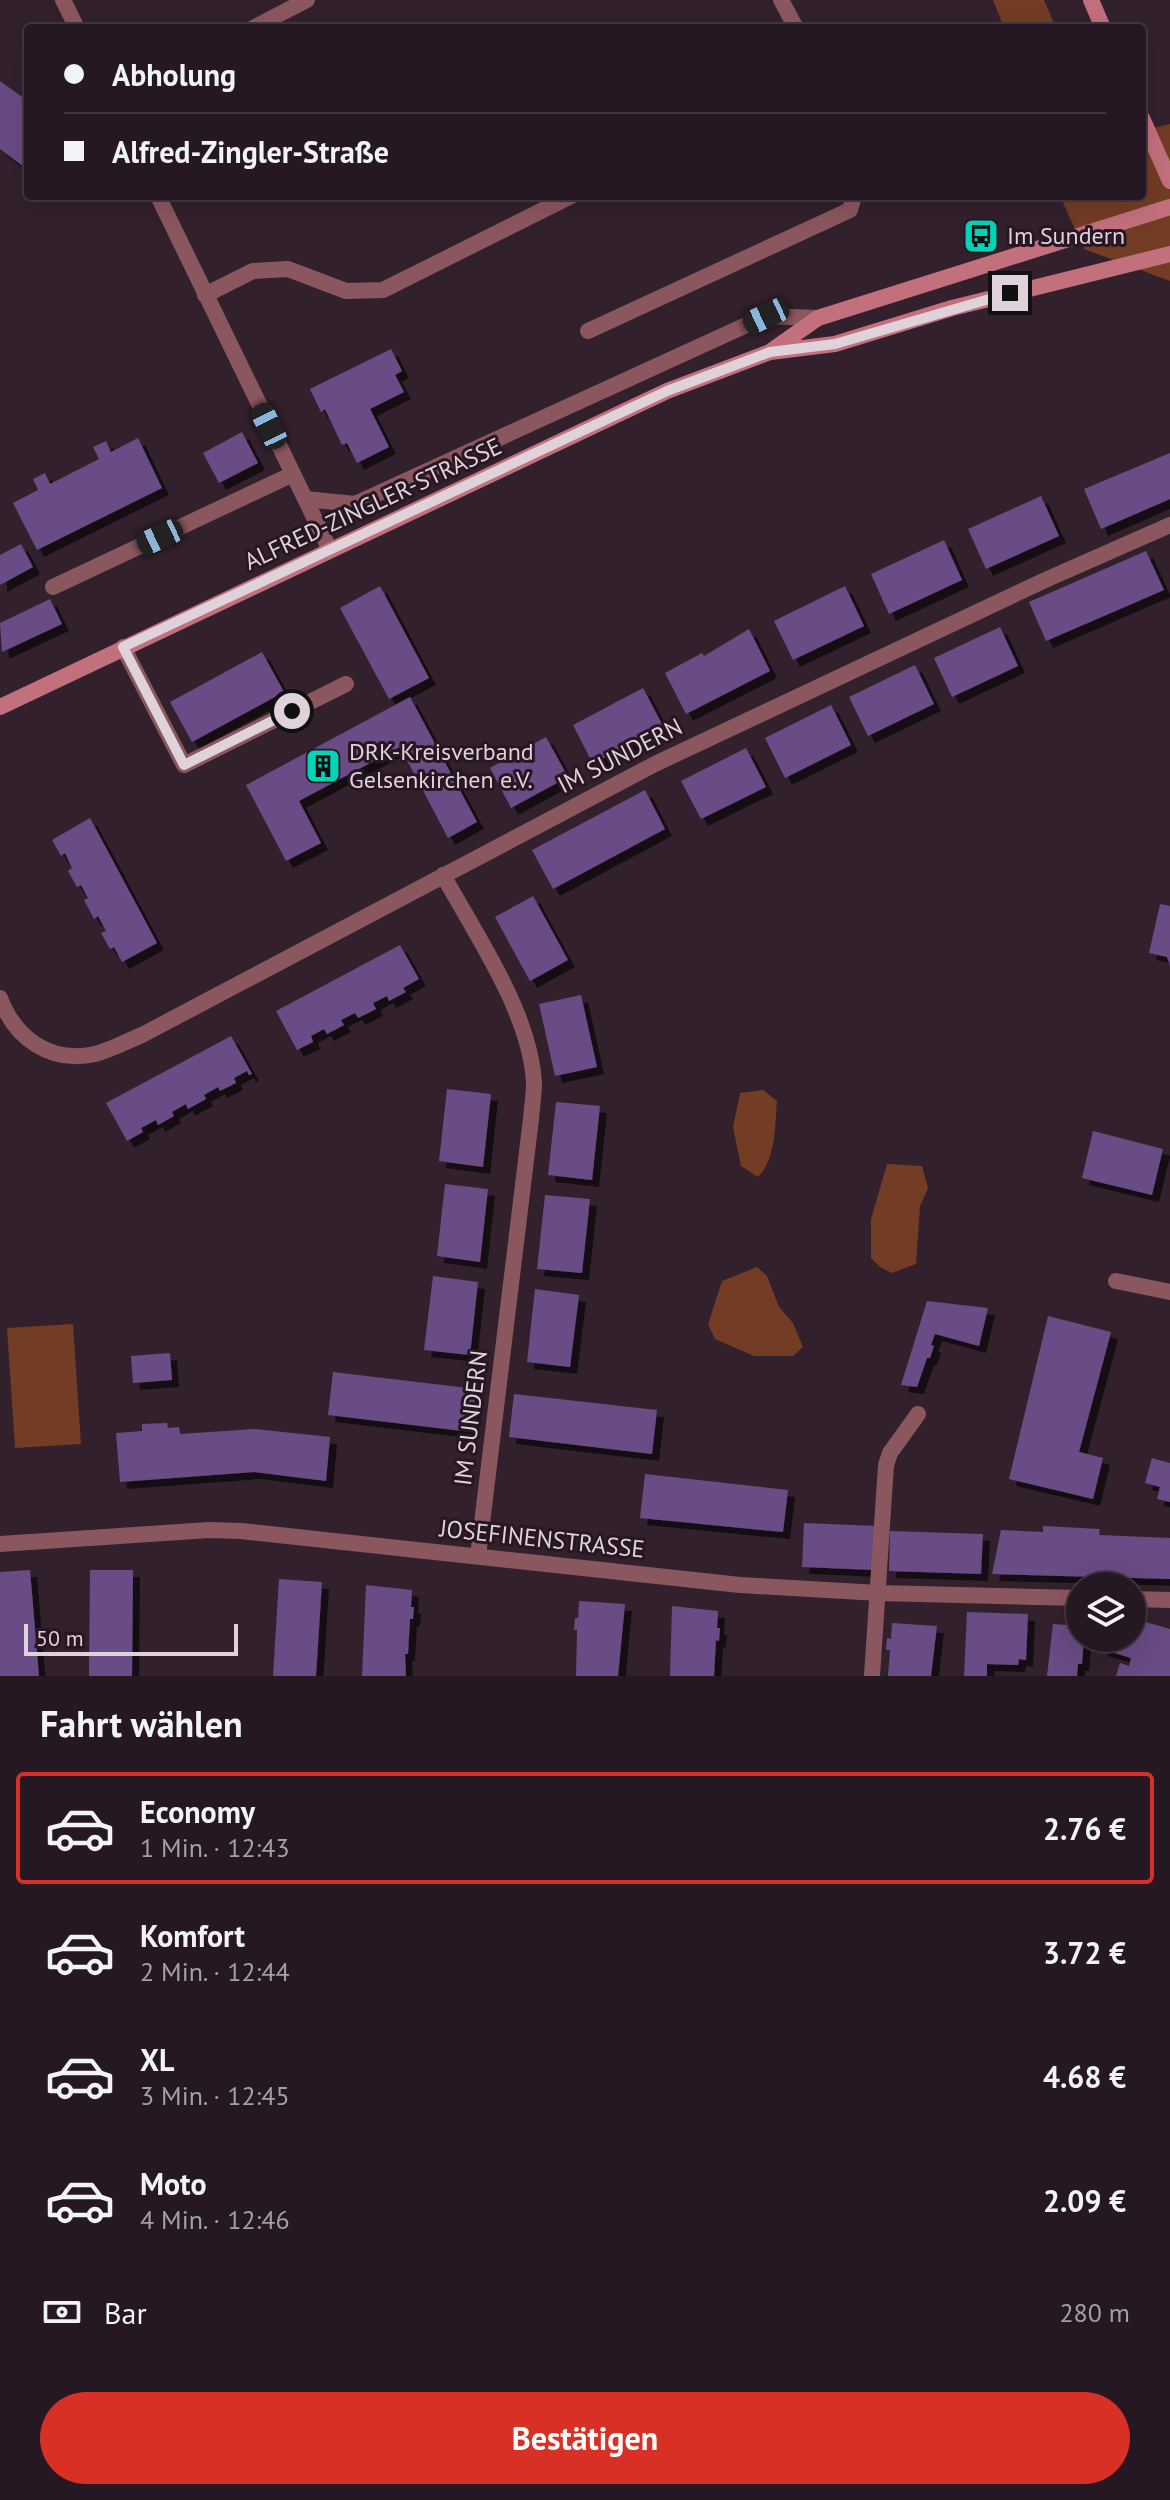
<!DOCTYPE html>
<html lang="de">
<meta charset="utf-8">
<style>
:root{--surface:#261822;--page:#32252f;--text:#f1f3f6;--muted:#a4a0a5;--line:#423740;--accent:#d93025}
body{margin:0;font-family:"PT Sans",sans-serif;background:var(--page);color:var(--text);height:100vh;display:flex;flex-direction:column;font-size:30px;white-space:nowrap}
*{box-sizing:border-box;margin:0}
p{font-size:26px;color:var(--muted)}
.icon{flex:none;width:44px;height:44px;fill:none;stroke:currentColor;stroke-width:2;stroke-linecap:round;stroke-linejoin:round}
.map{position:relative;height:1676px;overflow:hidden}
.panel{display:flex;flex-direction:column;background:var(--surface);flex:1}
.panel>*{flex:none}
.hud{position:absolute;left:24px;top:24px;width:1122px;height:176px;border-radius:8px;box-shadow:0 8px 32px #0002,0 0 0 2px var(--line);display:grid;align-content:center;height:176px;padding:0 40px;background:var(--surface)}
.buttons{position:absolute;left:1066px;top:1572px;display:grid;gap:16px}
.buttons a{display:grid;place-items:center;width:80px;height:80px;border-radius:50%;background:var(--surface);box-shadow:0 8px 32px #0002,0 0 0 2px var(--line);font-size:40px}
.scale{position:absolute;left:24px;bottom:20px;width:214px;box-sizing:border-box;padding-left:8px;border:4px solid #dfd2da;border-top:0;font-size:22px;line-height:28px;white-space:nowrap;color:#dfd2da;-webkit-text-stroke:6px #281723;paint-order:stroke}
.end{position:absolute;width:36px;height:36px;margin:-18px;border:10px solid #dfd2da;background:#111;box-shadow:0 0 0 4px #111}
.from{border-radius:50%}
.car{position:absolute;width:24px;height:48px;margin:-24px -12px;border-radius:10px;box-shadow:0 0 6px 2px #0007;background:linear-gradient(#222 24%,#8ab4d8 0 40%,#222 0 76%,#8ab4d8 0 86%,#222 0)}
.hud b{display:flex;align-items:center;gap:28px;height:76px;font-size:30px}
.hud b+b{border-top:2px solid var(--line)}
.hud i{width:20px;height:20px;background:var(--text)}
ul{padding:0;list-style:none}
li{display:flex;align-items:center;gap:24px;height:112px;margin:0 16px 12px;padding:0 24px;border:4px solid transparent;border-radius:8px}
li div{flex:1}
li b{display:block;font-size:30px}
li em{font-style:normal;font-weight:700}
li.current{border-color:var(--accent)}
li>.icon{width:72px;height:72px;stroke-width:1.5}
h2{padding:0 40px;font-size:36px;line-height:96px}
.pay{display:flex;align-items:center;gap:20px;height:88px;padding:0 40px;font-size:30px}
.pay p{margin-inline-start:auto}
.action{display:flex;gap:16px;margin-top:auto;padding:16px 40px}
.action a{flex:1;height:92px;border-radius:48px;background:var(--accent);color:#fff;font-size:32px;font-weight:700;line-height:92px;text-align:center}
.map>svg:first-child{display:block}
.green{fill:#723c25}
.building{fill:#694b85;filter:url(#shadow)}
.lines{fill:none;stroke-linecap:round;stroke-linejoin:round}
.lane{stroke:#8b575e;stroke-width:16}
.street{stroke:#8b575e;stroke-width:16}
.secondary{stroke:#c3707d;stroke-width:16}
.route{stroke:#dfd2da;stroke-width:10}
.labels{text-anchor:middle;stroke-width:6;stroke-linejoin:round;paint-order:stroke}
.poi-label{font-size:24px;fill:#dfd2da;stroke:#281723;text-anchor:start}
.street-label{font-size:24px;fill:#dfd2da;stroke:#281723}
</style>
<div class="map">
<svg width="1170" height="1676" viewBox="0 0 1170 1676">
<defs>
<filter id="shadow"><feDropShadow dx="7" dy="7" stdDeviation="0" flood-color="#0009"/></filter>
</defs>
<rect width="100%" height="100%" fill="#33202d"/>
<path class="green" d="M993,0H1044L1056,28H1004Z
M1170,124V281L1084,249L1060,196H1142V131Z
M763,1090L777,1101C775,1125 776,1159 758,1177L741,1166L733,1127L740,1093Z
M887,1164L922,1166L928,1188L920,1206L916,1264L892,1273L880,1267L871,1258V1219Z
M757,1267L767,1276L779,1307L793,1323L803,1347L793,1356H754L715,1339L708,1324L722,1281Z
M73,1324L81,1444L15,1448L7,1328Z"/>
<path class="building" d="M0,81L28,101V170L0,149Z
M391,349L402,371L395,375L404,392L370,409L389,447L357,463L347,443L342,445L325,409L321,412L310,389Z
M242,432L258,463L219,483L203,453Z
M138,438L162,488L37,550L13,503L38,490L33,479L45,473L50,484L99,459L93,447L106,441L111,452Z
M1170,453V499L1101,529L1084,489Z
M1041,496L1059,536L986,569L968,529Z
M944,540L962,580L889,614L871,574Z
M21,544L33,567L0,585V555Z
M1146,551L1164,590L1046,641L1029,602Z
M380,586L429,678L389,699L340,608Z
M845,586L864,626L793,660L774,621Z
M50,599L62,624L2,652L0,623Z
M1000,627L1018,666L952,697L934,658Z
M749,629L770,671L686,714L665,673L702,653L704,656Z
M262,652L284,692L192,742L170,702Z
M915,665L934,704L868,736L849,697Z
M643,688L663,726L593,764L573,725Z
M410,697L477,822L448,838L400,747L299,801L321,843L286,861L246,785Z
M831,705L851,745L785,778L765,738Z
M546,737L568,777L511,808L490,768Z
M746,748L766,787L701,819L681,781Z
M645,790L665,829L553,889L532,850Z
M90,818L157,943L122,962L114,947L110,949L101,933L106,931L98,916L94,919L84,900L88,898L81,885L77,887L68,871L72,868L65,853L61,856L52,840Z
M533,896L568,960L530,981L495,917Z
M1160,904L1170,906V965L1167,957L1149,953Z
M400,945L419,979L403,988L406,992L389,1001L387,996L373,1003L376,1009L358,1018L355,1013L341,1020L344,1025L327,1034L324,1029L311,1036L313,1042L297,1050L276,1011Z
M581,995L597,1067L555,1076L539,1004Z
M231,1036L252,1074L249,1075L247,1071L234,1078L236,1083L220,1091L218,1087L204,1095L206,1099L188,1109L186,1104L172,1112L174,1116L158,1125L156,1120L141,1128L143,1132L127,1141L106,1103Z
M447,1089L491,1094L483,1167L439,1161Z
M556,1102L600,1106L592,1180L548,1175Z
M1093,1131L1163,1149L1152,1195L1082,1178Z
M445,1184L488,1189L480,1262L437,1256Z
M545,1195L590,1199L582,1273L537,1269Z
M433,1276L478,1282L470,1355L424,1350Z
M535,1289L579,1295L570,1367L527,1362Z
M927,1301L988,1308L979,1346L935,1334L931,1345L934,1346L930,1358H927L917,1387L901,1385Z
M1048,1316L1111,1332L1079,1452L1103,1458L1093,1499L1009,1479Z
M170,1353L172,1380L133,1383L131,1356Z
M333,1372L476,1389L471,1432L328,1415Z
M514,1394L657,1410L652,1454L509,1437Z
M167,1423L168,1428L179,1427L180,1434L255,1429L330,1437L326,1481L254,1472L120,1482L116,1433L142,1431V1424Z
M1152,1458L1170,1463V1502L1157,1499L1160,1487L1145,1483Z
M645,1474L788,1490L783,1532L640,1518Z
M804,1523L877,1526L875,1570L802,1567Z
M1043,1526L1100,1529L1099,1535L1170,1538V1579L992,1574L1001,1530L1043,1532Z
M890,1531L983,1534L981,1574L889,1571Z
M30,1570L39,1676H0V1572Z
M90,1570H133L132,1676H89Z
M279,1579L322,1582L316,1676H273Z
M366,1585L412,1590L411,1607H414L413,1619H410L408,1654H405L406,1676H362Z
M579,1601L625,1604L618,1676H576L577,1630H574L575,1618H578Z
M672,1606L718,1611L717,1628H720L719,1641L716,1640L714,1676H670Z
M967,1612L1028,1614L1026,1660L1019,1659L1018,1665L987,1664V1676H964Z
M1132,1618L1170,1629V1676H1116L1120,1663L1129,1666L1131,1658L1101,1649L1104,1638H1132Z
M892,1623L937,1626L931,1676H888L890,1650H886L887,1638L891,1639Z
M1053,1624L1080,1626V1638H1084L1082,1664H1078L1077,1676H1047Z"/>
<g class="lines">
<path class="lane" d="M63,0L77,28
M781,0L796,28
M253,28L307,0
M158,196L330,550
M205,295L253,271L288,269L346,291L383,290L571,196
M588,331L850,210L854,196
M305,499L355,504L766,316L818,318
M53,587L293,474
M123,647L184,765L346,684
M1116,1281L1170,1292
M872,1676L886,1465L890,1453L918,1414"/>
<path class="street" d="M443,875C476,935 530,1013 534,1082C534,1094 532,1107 531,1119L478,1556
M0,998C15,1038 50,1064 95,1054C111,1050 127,1041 142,1035L655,764L1043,581L1170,525
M0,1544L209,1530L241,1531L740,1585L879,1593L1080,1598
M1132,1599L1170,1600"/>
<path class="secondary" d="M1091,0L1103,28
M1142,118L1170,181
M771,351L818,318L1170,207
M0,707L667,391L770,352L835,344L952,308L1170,254"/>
</g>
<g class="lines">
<path class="route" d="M292,711L184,765L123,647L667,391L770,352L835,344L1010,293"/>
</g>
<defs>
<symbol id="bus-square" viewBox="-11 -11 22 22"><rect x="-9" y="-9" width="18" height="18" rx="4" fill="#00d5b7" stroke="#281723"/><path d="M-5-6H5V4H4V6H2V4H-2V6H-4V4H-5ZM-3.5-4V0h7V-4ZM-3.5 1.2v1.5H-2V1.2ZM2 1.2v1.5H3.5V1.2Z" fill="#111"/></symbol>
<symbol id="building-square" viewBox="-11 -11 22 22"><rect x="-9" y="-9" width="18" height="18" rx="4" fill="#00d5b7" stroke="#281723"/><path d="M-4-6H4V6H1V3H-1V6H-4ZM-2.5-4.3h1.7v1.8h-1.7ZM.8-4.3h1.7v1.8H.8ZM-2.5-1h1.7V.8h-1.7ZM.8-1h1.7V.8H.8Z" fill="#111"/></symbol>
</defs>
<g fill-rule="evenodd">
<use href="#bus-square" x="961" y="216" width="40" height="40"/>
<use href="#building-square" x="303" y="746" width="40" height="40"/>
</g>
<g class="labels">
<g class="poi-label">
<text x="1007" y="244">Im Sundern</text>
<text x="349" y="760">DRK-Kreisverband<tspan x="349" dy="28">Gelsenkirchen e.V.</tspan></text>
</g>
<g class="street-label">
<text transform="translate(373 504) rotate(-25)" y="8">ALFRED-ZINGLER-STRASSE</text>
<text transform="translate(620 756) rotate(-27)" y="8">IM SUNDERN</text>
<text transform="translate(471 1418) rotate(-83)" y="8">IM SUNDERN</text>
<text transform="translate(542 1539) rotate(6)" y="8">JOSEFINENSTRASSE</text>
</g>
</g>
</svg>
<div class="buttons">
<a><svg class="icon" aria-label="layers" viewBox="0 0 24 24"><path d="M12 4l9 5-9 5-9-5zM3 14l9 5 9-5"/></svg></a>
</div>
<div class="scale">50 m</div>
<i class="end from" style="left:292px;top:711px"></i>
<i class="end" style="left:1010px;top:293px"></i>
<i class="car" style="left:766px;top:316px;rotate:245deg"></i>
<i class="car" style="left:269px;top:426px;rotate:334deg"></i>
<i class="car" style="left:160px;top:537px;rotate:245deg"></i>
<div class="hud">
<b><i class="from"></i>Abholung</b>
<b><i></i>Alfred-Zingler-Straße</b>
</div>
</div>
<section class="panel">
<h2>Fahrt wählen</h2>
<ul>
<li class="current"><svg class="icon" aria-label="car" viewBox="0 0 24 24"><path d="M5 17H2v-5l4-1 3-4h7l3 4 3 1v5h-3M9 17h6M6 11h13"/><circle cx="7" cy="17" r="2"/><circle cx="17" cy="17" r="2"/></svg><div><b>Economy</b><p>1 Min. · 12:43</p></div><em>2.76 €</em></li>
<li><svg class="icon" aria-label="car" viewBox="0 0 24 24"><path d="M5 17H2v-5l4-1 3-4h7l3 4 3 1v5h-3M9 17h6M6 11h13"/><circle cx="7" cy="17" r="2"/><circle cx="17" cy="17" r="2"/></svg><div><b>Komfort</b><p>2 Min. · 12:44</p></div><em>3.72 €</em></li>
<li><svg class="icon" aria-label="car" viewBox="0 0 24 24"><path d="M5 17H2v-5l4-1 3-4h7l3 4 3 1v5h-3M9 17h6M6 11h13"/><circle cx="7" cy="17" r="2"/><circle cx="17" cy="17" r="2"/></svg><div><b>XL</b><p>3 Min. · 12:45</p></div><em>4.68 €</em></li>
<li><svg class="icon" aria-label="car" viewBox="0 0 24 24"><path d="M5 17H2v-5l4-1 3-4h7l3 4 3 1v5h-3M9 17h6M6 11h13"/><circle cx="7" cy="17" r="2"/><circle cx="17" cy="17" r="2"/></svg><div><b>Moto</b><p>4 Min. · 12:46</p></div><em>2.09 €</em></li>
</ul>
<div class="pay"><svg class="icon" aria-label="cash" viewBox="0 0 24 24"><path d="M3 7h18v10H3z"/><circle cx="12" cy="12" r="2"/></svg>Bar<p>280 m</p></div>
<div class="action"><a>Bestätigen</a></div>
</section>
